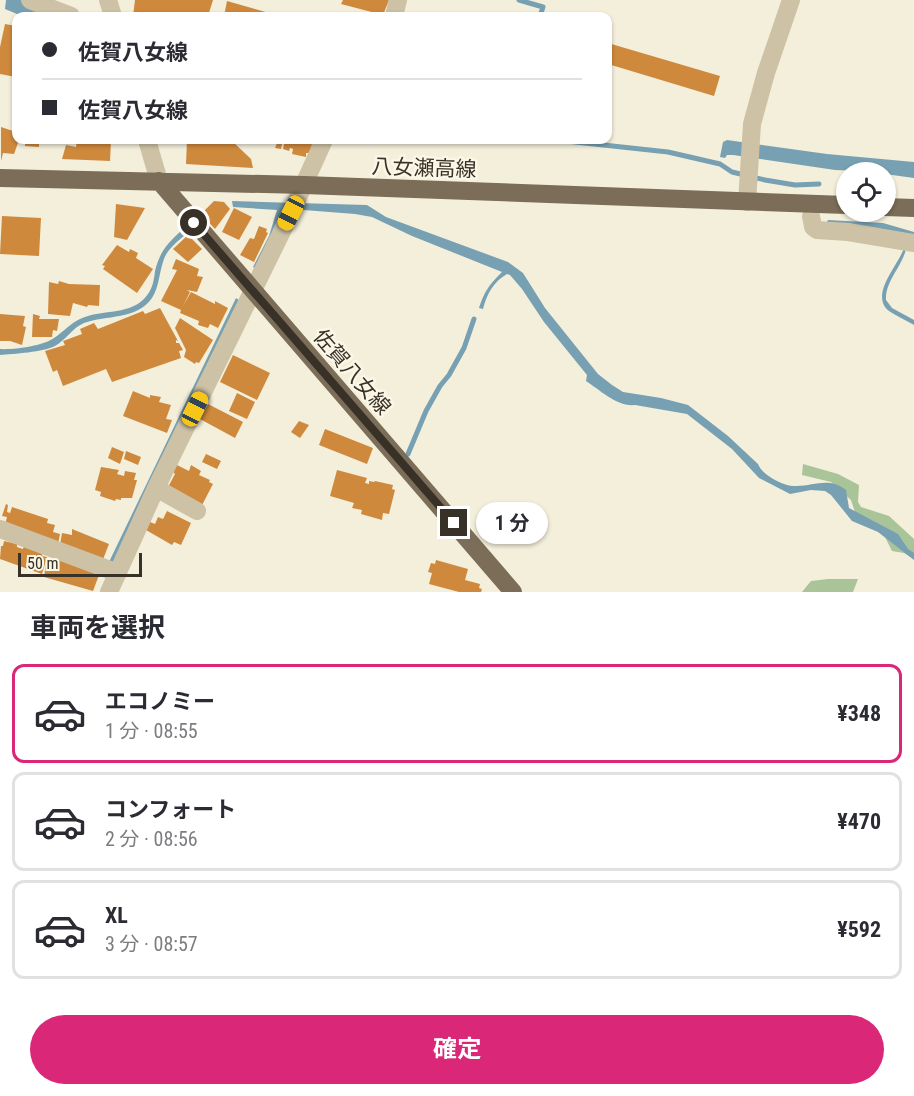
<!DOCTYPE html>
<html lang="ja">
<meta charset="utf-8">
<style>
:root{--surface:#fff;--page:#f7f7f7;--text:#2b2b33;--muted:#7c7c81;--line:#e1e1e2;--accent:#db2777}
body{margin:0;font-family:"Roboto Condensed","Noto Sans JP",sans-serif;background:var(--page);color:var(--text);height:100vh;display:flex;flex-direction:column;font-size:22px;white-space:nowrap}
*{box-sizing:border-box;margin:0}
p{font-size:20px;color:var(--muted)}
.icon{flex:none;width:33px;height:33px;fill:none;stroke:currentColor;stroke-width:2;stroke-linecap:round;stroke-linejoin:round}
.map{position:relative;height:592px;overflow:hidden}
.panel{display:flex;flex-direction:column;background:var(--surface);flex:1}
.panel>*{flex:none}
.banner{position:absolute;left:12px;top:12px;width:600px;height:132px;border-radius:12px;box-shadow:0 2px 4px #0004;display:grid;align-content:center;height:132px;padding:0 30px;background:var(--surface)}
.tools{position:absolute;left:836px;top:162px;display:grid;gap:12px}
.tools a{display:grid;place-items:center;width:60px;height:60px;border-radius:50%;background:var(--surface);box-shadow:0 2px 4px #0004;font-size:30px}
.scale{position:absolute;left:18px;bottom:15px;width:124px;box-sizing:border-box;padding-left:6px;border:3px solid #383127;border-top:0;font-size:16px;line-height:21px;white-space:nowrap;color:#383127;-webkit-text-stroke:4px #fbf7e7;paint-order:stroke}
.end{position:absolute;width:27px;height:27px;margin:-14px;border:8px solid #383127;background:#fff;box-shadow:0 0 0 3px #fff}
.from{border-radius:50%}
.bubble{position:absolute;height:42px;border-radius:21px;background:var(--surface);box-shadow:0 2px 4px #0004;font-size:20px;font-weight:700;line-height:42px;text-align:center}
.car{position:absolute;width:18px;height:36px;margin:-18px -9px;border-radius:8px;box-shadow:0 0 4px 2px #0007;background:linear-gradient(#f5c518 24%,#345 0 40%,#f5c518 0 76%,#345 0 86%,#f5c518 0)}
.banner b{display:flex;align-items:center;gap:21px;height:57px;font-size:22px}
.banner b+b{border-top:2px solid var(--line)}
.banner i{width:15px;height:15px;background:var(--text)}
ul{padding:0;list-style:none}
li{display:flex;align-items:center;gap:18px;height:99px;margin:0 12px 9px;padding:0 18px;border:3px solid var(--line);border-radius:12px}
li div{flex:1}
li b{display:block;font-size:22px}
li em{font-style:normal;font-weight:700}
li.selected{border-color:var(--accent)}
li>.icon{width:54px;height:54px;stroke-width:1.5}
h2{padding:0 30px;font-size:27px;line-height:72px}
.cta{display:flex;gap:12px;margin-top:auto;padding:12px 30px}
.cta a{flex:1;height:69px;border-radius:36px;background:var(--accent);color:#fff;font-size:24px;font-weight:700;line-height:69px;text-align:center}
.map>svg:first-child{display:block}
.green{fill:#aac499}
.water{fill:#77a0b3}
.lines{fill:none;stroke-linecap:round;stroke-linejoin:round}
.stream{stroke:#77a0b3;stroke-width:5}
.building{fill:#cf893d}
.minor{stroke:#cdc2a5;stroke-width:18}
.major{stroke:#7b6d57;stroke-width:18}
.route{stroke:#383127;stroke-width:8}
.labels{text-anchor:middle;stroke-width:5;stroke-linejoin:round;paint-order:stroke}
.street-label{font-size:21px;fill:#383127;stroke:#fbf7e7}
</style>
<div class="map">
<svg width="914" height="592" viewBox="0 0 914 592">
<rect width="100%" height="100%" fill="#f4efdb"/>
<path class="green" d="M803,464L838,474L859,485L858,502L861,507L889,516L914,539V559L904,553L892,551L883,533L857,518L851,500L831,482L802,475Z
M828,579H858L853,592H802L811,581Z"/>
<path class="water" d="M6,0H21L62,16H22L5,9Z
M727,140L827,154L914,162V178L885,174V172L835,170L733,155H727L725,158L720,157L723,142Z
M232,201L367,205L386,217L508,262L523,273L545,308L598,374L612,385L623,392L661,398L688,405L728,436L758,464C762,475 783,486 794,486C813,487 828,476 846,490L849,508L898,534L908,549L914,553V560L878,532L852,521L831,495L825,491L811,490L790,494L759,478L732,449L687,414L635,405C617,407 600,390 586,381L587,375L544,322L522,289L510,275L507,274C493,282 487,294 483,309L479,308C485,290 490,284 502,272L412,236L372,217L355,214L291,209L260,271L253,267L269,236L277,210L233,207Z
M828,220L883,223L914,232V239L826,224Z
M182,230L186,234C177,242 166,250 163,262C159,274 159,287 152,298C137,320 106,315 84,323C72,328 66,340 55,346C44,352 13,354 0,355V349C13,350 43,346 54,338C63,332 71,323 80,319C103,308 132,317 148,294C153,287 154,279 155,271C160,251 167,244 182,230Z
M904,248L906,249C902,267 885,281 886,300L892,308L914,320V325C906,320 896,316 889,311C869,295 898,266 904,248Z
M236,298L243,303L116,565L109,562Z"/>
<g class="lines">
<path class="stream" d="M519,0L543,7L540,16
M557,140L668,152L720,164L732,172L765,180L795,185L819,184
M408,454L426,411L440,386L449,375L464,348L474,319"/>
</g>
<path class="building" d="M135,0H213L208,16H133Z
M343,0H389L383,15L341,4Z
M227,1L280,16H224Z
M5,24L16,26V77L0,74V47Z
M608,43L720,76L714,96L608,64Z
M1,127L16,132L15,140L18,143L14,154L3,153L1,161Z
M25,140H39V147L25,146Z
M77,140H109L111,141L110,161L62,159L66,145L76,147Z
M187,140H231L251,159L253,168L186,164Z
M268,140H313L310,153H306V157L292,154L293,149L290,148L289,151L283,149L284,144H282L281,149L275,148L277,143Z
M214,201L224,202L230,209L215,229L201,214Z
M116,204L145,208L127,240L114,237Z
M234,208L252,217L239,240L222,232Z
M2,216L41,218L39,256L0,254Z
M259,226L267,229L266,232L268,233L254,262L240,255L250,238L254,239Z
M188,235L202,249L188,262L173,249Z
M117,245L129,252L130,249L138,253L136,258L153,269L137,293L103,269L105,266L102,265Z
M176,259L199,269L197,276L203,277L197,292L187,290L190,292L183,306L191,292L215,304V301L228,308L218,328L210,324L208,328L198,325L199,321L180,313L181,310L161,301L177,270L172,269Z
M59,281L69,284L100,285L99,306L88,305L87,307L73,303L70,316L48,314L49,282L58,284Z
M160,308L178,341L176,340V343H179L183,350L179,351L181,358L112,382L106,369L63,386L57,370L53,372L45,351L65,345L63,341L82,334L80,329L94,323L98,329L143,311L145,314Z
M0,314L25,316L23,326L26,327L22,345L10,341H0Z
M33,314L40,316L39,319H59L57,331L53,330L52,337H32Z
M180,318L213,340L199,363L196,362L195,364L184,357L186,350L175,328Z
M233,355L270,373L257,400L220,382Z
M133,391L150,398V395L161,397L159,402L171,405L166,419L172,420L167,433L123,416Z
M237,393L255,402L247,419L229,411Z
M208,404L243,422L235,438L200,419Z
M299,421L309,425L300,438L291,432Z
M325,429L373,448L367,464L319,445Z
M112,447L124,452L120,464L108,458Z
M126,451L141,457L138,465L124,459Z
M206,454L221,461L217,469L202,462Z
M177,465L189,471L191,465L201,471L199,475L210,480L209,482L213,484L200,509L167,489L175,474L173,472Z
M101,467L119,470L117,474L124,476L125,471L136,473L134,480H137L132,498H121V500L116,499L115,501L100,496L101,492L95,490Z
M337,470L367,478L365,483L369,484V481L374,482L375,481L393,485L392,489L395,490L389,514L383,513L382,520L361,514L362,510L352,508L354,503L330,496Z
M6,504L8,505L7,512L10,513L12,507L48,519L47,523L55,525L53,532L60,534L58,544L5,525L7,517L2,516Z
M167,511L191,523L181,545L174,542L172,545L146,530L150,522L155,524L158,517L163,519Z
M72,529L109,544L102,562L60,545L62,533L72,535Z
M4,541L17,544V547L23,549L24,545L43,551L42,556L47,557L42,574L0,559L1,546H3Z
M59,560L99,575L93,591L44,577L46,563L58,566Z
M436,560L468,569L465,580L480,584L479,588L482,589L481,592H459L429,584L432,573L428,572L431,563L435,564Z"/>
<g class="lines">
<path class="minor" d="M30,0L71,16
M108,0L113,16
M394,16L398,0
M147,140L159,181
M747,202L752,124L766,73L791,0
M811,216L813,227L817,230L848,232L914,243
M156,488L197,511
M0,529L118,573
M109,592L156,488L291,213L324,140"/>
<path class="major" d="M0,178L304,185L846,205
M159,181L513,592
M885,207L914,208"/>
</g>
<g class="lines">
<path class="route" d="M194,223L454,523"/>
</g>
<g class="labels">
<g class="street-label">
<text transform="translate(424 168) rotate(2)" y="7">八女瀬高線</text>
<text transform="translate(352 372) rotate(49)" y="7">佐賀八女線</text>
</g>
</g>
</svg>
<div class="tools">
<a><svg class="icon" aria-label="locate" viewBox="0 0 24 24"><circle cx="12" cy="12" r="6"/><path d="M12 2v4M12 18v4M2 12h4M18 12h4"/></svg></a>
</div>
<div class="scale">50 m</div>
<i class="end from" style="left:194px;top:223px"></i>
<i class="end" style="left:454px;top:523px"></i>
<div class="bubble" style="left:476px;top:502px;width:72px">1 分</div>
<i class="car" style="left:291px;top:213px;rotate:207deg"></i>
<i class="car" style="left:195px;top:409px;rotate:26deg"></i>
<div class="banner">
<b><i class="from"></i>佐賀八女線</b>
<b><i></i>佐賀八女線</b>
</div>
</div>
<section class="panel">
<h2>車両を選択</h2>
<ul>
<li class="selected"><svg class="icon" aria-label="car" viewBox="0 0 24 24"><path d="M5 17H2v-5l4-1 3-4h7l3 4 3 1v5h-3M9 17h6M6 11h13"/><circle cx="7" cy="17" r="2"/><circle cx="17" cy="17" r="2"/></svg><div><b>エコノミー</b><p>1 分 · 08:55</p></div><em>¥348</em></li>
<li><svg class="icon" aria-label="car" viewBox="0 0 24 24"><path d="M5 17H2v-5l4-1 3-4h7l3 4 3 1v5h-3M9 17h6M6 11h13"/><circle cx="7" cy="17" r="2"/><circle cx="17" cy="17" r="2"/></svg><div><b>コンフォート</b><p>2 分 · 08:56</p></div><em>¥470</em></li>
<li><svg class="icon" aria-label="car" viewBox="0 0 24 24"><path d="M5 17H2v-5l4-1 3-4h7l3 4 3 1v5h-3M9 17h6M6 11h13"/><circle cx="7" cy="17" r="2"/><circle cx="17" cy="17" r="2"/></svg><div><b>XL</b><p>3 分 · 08:57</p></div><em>¥592</em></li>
</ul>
<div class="cta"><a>確定</a></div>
</section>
